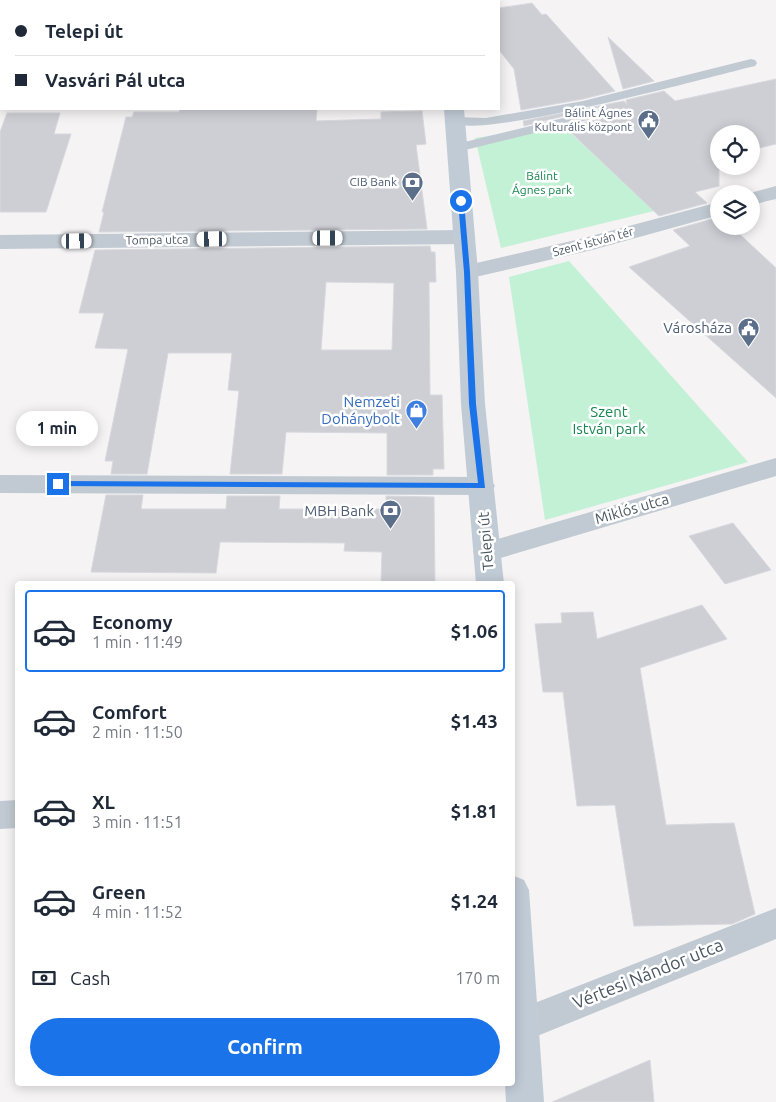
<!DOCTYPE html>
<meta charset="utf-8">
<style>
:root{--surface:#fff;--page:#f2f2f3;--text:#1f2937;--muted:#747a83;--line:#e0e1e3;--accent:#1a73e8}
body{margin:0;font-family:Ubuntu,sans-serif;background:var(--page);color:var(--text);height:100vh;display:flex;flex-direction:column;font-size:19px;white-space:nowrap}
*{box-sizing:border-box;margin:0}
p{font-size:16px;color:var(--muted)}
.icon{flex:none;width:28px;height:28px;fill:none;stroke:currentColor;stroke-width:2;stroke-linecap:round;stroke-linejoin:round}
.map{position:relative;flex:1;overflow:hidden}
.sheet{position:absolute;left:15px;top:581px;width:500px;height:505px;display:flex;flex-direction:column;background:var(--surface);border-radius:5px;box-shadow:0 2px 12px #0003}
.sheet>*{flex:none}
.top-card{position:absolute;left:0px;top:0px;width:500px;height:110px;box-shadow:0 2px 12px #0003;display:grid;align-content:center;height:110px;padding:0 15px;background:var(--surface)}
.buttons{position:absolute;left:710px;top:125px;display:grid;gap:10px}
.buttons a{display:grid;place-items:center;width:50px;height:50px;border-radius:50%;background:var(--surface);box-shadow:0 2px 12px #0003;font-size:25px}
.end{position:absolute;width:22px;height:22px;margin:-11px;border:6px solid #1a73e8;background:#fff;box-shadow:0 0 0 2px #fff}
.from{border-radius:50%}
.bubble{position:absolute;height:35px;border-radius:18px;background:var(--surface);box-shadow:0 2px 12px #0003;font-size:16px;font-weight:600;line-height:35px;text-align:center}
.car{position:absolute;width:15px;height:30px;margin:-15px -8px;border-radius:6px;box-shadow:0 0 4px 1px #0007;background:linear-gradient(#fff 24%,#345 0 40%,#fff 0 76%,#345 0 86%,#fff 0)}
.top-card b{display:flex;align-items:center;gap:18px;height:48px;font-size:19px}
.top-card b+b{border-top:1px solid var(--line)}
.top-card i{width:12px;height:12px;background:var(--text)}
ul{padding:9px 0 0;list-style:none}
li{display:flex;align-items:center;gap:15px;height:82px;margin:0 10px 8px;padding:0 5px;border:2px solid transparent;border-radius:5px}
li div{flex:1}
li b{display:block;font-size:19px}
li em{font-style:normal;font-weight:600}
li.current{border-color:var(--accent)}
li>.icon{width:45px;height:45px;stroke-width:1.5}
.pay{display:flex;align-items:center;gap:12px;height:55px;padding:0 15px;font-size:19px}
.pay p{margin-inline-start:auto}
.button{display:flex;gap:10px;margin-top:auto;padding:10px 15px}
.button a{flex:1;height:58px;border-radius:30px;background:var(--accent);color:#fff;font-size:20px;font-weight:600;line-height:58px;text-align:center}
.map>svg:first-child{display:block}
.green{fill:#c3f1d5}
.building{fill:#cdcfd5;stroke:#d7d9de;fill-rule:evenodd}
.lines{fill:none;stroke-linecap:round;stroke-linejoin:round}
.service{fill:#c1cad2;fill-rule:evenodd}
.pedestrian{fill:#c1cad2;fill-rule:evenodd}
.minor{fill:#c1cad2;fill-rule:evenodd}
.secondary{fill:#c1cbd6;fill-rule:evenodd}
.route{fill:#1a73e8}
.labels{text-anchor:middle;stroke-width:5;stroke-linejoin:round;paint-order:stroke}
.far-service-label{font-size:12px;fill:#4e5e75;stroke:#fff;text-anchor:end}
.far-park-label{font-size:12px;fill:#17864f;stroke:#fff}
.far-street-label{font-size:12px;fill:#4a5661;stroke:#fff}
.service-label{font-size:15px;fill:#4e5e75;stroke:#fff;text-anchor:end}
.shop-label{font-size:15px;fill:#366cbe;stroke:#fff;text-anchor:end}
.park-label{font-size:15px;fill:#17864f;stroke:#fff}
.street-label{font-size:15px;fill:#4a5661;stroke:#fff}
.near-street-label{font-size:18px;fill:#4a5661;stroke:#fff}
</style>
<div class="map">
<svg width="776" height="1102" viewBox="0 0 776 1102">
<rect width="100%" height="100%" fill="#f5f3f3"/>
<path class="green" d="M562,125L654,211L501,248L475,138Z
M569,261L748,462L545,520L509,277Z"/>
<path class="building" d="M532,3L542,15L546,14L615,91L583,99L521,110L514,69L499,50V8Z
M608,37L654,81L623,89Z
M776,79V144L751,150V134H719V186L695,192L707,203L659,216L565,127L604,118L608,114L604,108L600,107L524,126L523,121L624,101L627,105L626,100L664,91L675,101Z
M180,109H317L316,121L381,119V112L422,111L426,144L416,145L427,229L99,232L104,212H102L126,117H132L134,112H179Z
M7,113H60L54,134H71L46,212H0V132Z
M719,217V226H731L776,268V398L629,267L690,246L673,230Z
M430,246L431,252H435L436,282H429L430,395H442L444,469H433V475H387V433L286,432L282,474H230L239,391L228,390L232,353H168L147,474H111L113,461H105L128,349L95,348L104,313H79L95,250ZM326,282L394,283L392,350H321Z
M106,495H143L141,509H226L227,496H280L279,509H386V496L434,497L435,584H381L382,552L344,551L345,543L220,542L216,573L91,572Z
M733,523L771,570L725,584L689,536Z
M702,605L727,639L640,668L666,825L734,823L755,914L732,924L634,926L615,805L577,806L563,692H543L535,624L562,623L561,613L593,612L597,639Z
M650,1060L654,1102H552Z"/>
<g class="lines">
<path class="service" d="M751,59L755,60L757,63L755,66C716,75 468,144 449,121L455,117L486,118L583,101Z
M600,109L604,110L606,113L604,116L457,152L451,148L452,145Z"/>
<path class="pedestrian" d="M776,186V199L751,205V194H746Z
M719,202V215L592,250L467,279L459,277L456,272L459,267L580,239Z"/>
<path class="minor" d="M81,0H99V1H81Z
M0,87H1V99H0Z
M464,230L472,232L475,237L472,242L464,244L0,249V235Z
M776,458V476L487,562L477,559L473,552L477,545Z
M0,475L482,477L491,480L495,486L491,492L482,495L0,493Z
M18,800V828L0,829V801Z
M776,908V939L520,1043L512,1040V1012Z"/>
<path class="secondary" d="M437,0H455V1H437Z
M444,109H464L478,272L485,404L504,584H476L461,404L456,272Z
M512,875L524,880L529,890L544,1102H506L505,1084H512Z"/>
</g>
<path class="route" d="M461,199L464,201L470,272L476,404L485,488L55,486L54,484L58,481L478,483L469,404L464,272L458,201Z"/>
<defs>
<symbol id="civic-pin" viewBox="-11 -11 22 30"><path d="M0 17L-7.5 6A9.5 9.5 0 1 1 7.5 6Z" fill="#5c6f8a" stroke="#fff"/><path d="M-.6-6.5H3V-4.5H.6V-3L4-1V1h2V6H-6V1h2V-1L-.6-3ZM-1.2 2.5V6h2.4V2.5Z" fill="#fff"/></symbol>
<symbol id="bank-pin" viewBox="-11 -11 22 30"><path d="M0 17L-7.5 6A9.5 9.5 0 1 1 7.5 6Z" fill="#5c6f8a" stroke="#fff"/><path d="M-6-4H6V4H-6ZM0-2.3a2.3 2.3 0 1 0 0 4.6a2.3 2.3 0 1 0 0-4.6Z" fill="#fff"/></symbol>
<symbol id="shop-pin" viewBox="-11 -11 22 30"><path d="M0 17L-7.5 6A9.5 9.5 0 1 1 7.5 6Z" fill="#3f7fe0" stroke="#fff"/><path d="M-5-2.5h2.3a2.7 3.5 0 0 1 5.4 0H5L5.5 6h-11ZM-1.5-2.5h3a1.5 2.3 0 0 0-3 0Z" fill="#fff"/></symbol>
</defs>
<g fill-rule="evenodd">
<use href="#civic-pin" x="636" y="108" width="25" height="34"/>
<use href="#bank-pin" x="400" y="170" width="25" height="34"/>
<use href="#civic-pin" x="736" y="316" width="25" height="34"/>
<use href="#shop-pin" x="404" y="398" width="25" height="34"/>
<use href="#bank-pin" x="378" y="498" width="25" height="34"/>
</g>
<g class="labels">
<g class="far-service-label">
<text x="632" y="117">Bálint Ágnes<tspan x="632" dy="14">Kulturális központ</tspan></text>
<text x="397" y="186">CIB Bank</text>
</g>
<g class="far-park-label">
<text x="542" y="180">Bálint<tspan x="542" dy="14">Ágnes park</tspan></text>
</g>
<g class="far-street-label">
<text transform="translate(157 240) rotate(-1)" y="4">Tompa utca</text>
<text transform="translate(593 242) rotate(-15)" y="4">Szent István tér</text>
</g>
<g class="service-label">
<text x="732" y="333">Városháza</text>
<text x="374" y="516">MBH Bank</text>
</g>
<g class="shop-label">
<text x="400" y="407">Nemzeti<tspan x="400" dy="17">Dohánybolt</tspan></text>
</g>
<g class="park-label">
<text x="609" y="417">Szent<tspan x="609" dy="17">István park</tspan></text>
</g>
<g class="street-label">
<text transform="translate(632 509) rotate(-16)" y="5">Miklós utca</text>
<text transform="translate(486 541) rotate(-95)" y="5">Telepi út</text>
</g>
<g class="near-street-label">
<text transform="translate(648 974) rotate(-22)" y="6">Vértesi Nándor utca</text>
</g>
</g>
</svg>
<div class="buttons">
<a><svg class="icon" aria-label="locate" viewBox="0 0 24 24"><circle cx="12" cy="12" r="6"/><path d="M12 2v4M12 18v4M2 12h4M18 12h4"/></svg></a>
<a><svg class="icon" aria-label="layers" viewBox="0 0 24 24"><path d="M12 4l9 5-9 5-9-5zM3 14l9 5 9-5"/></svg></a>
</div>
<i class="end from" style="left:461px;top:201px"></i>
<i class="end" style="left:58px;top:484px"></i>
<div class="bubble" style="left:16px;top:411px;width:82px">1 min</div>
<i class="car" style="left:328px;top:238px;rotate:90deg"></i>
<i class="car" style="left:212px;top:239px;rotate:269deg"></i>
<i class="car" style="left:77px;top:241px;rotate:89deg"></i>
<div class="top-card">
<b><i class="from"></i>Telepi út</b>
<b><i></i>Vasvári Pál utca</b>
</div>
<section class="sheet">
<ul>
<li class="current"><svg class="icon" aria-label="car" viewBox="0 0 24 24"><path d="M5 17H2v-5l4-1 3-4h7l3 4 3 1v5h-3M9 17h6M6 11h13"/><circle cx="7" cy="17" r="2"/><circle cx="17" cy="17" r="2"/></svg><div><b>Economy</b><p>1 min · 11:49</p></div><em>$1.06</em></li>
<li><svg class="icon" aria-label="car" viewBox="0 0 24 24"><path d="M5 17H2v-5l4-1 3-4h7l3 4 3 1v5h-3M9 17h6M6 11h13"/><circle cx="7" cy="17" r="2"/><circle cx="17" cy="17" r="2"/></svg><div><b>Comfort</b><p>2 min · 11:50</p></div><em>$1.43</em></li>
<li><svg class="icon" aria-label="car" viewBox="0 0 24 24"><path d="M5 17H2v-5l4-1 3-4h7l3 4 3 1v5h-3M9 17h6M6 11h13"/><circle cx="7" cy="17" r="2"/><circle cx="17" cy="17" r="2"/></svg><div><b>XL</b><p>3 min · 11:51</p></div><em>$1.81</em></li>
<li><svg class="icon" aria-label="car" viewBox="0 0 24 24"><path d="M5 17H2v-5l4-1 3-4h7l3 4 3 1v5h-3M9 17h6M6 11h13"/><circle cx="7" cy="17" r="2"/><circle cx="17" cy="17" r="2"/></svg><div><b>Green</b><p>4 min · 11:52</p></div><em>$1.24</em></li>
</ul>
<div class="pay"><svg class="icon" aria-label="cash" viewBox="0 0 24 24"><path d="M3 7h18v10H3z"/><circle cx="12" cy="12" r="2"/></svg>Cash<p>170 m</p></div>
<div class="button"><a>Confirm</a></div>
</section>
</div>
